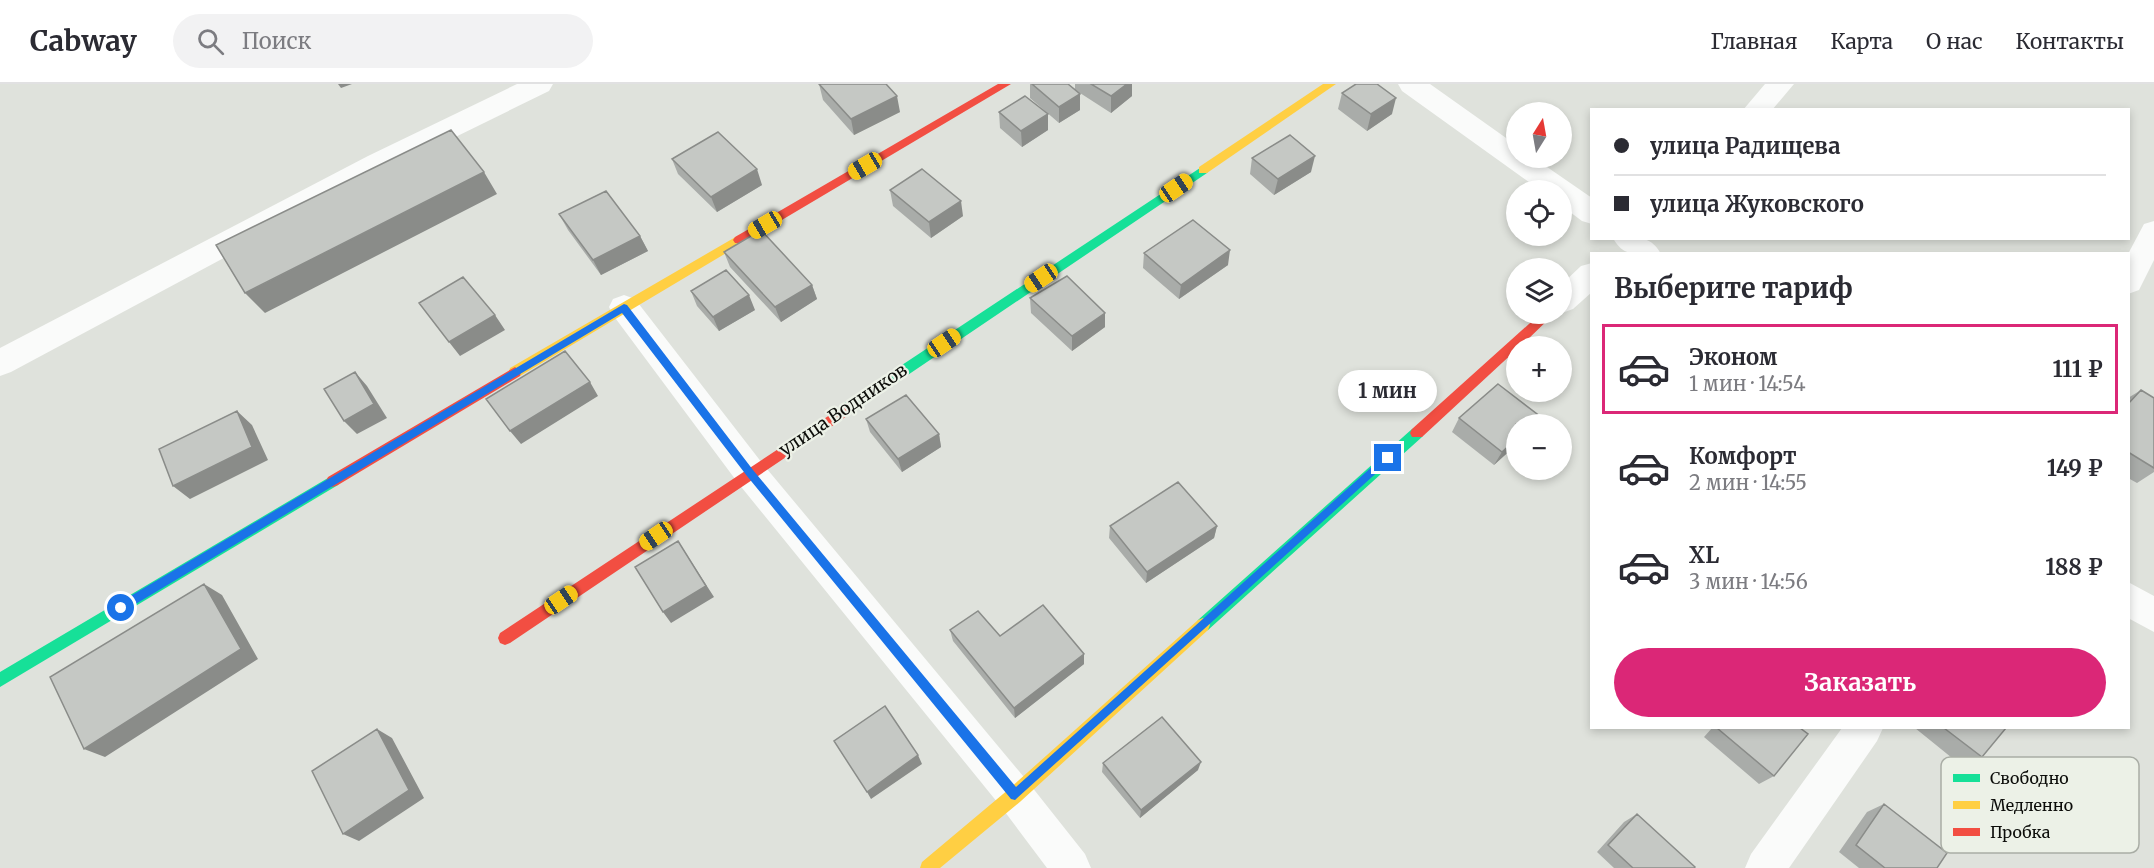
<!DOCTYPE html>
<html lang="ru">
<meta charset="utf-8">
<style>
:root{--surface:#fff;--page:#f2f2f3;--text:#2b2b33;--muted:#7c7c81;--line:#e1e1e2;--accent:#db2777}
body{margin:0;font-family:Merriweather,serif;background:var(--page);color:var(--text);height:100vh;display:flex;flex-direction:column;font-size:22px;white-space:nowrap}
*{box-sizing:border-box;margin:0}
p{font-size:20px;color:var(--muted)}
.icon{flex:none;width:33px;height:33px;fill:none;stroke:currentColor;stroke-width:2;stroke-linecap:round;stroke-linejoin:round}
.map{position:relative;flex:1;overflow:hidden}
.drawer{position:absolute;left:1590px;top:168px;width:540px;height:477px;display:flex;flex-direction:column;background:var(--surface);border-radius:0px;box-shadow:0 3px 9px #0003}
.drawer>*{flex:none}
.top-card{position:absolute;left:1590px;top:24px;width:540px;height:132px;border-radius:0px;box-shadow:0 3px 9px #0003;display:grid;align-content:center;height:132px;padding:0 24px;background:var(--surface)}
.needle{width:39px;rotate:11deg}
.tools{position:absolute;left:1506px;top:18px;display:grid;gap:12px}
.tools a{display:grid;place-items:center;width:66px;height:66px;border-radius:50%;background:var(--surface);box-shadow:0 3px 9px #0003;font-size:30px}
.end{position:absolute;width:27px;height:27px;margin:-14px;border:8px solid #1a73e8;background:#fff;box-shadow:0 0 0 3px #fff}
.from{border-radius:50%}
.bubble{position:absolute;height:42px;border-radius:21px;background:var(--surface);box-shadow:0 3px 9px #0003;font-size:20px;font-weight:700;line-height:42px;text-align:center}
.car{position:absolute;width:18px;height:36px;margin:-18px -9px;border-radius:8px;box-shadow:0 0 4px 2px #0007;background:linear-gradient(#f5c518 24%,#345 0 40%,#f5c518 0 76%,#345 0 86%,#f5c518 0)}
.top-card b{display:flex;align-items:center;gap:21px;height:57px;font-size:22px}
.top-card b+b{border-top:2px solid var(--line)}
.top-card i{width:15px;height:15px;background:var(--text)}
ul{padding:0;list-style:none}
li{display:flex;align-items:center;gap:18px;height:90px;margin:0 12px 9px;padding:0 12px;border:3px solid transparent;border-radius:0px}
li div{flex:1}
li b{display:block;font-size:22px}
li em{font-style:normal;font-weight:700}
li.current{border-color:var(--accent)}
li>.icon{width:54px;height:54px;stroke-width:1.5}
h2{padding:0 24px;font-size:27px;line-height:72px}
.button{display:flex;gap:12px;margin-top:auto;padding:12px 24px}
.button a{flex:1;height:69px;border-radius:36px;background:var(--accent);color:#fff;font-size:24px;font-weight:700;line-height:69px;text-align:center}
header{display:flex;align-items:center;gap:36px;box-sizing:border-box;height:84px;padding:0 30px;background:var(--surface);border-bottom:2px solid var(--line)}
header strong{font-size:28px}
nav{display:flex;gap:33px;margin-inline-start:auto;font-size:21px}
.search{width:420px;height:54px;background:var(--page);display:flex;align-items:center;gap:15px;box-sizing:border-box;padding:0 21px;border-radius:33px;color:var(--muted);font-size:22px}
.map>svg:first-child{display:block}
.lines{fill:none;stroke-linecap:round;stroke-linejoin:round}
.street{fill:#fafbfa;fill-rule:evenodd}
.fast{fill:#16e098;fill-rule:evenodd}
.slow{fill:#ffcf43;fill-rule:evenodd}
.jam{fill:#f24e42;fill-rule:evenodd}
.wall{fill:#a9aca9}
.shaded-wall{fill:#8a8c89}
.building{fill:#c5c8c4;stroke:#8a8c89;stroke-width:1.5}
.route{fill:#1a73e8}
.labels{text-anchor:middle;stroke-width:4.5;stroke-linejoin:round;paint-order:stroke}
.street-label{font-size:18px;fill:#0c0d0a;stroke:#ecf1e7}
.key{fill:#ecf1e7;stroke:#a9ada5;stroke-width:1.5}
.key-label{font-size:16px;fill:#0c0d0a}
</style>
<header>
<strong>Cabway</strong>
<div class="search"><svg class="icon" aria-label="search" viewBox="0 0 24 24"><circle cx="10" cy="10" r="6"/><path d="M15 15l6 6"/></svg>Поиск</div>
<nav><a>Главная</a><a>Карта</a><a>О нас</a><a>Контакты</a></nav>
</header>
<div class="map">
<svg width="2154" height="784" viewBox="0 0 2154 784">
<rect width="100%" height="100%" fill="#dfe2dc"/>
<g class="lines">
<path class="street" d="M517,0H553L549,7L388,86L11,288L0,292V264L368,72Z
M1398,0H1430L1516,61V74H1534L1592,114V140L1582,137L1562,122V106H1540L1402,7Z
M1765,0H1794L1772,26H1743Z
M2154,137V176L2139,206L2128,210V170L2144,140Z
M1613,154C1633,154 1650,149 1661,170C1641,170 1624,175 1613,154Z
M1592,179V208L1573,225L1562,229V200L1581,182Z
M624,211L635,215L762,379L1028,698L1085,770L1091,784H1047L1002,724L738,399L613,231L609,223L613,215Z
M2128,498L2154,512V548L2128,534Z
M1842,644H1883L1877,657L1789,784H1745L1751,770Z"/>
<path class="fast" d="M1203,82L1209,86L1207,89L853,328H843L841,324L843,320Z
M1417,343L1422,345L1424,349L1422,353L1208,546L1203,548L1198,546L1196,541L1198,536L1412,345Z
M333,391L338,393L340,397L338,401L0,603V588Z"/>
<path class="slow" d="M1323,0H1336L1207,89H1199V83Z
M739,151L745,156L743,159L520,292H510L509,288L510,284Z
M1203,534L1208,536L1210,541L1208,546L1021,717L940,784H920L922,778L1009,705L1198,536Z"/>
<path class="jam" d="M998,0H1011L743,159H735L733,156L735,153Z
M1540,230H1554L1521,262H1516V266L1422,353H1412L1410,349L1412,345Z
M515,283L521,288L520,292L338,401L333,403L328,401L326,397L328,393Z
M848,319L853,320L855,324L853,328L510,559L505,561L500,559L498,554L500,549Z"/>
</g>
<path class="wall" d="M819,0L900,28L854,51L823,16Z
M1030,0H1068L1075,5V0H1132V12L1111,29L1080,9V26L1059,39L1030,14Z
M1342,9L1392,30L1367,47L1338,25Z
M999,28L1048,46L1022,63L1000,44Z
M1252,74L1311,88L1274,111L1250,90Z
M672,75L762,101L717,128L678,90Z
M890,106L963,132L931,154L893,122Z
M559,130L640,152L648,167L601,191L568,146Z
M724,168L812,201L817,215L781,238L730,183Z
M1144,169L1228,181L1179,215L1143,184Z
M691,207L755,226L719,247L697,222Z
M1030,214L1105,243L1072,267L1031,229Z
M2141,306L2154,314V388L2137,399L2128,394V314Z
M1459,334L1516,340V361L1494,381L1452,348Z
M866,335L939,350L941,363L902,388L870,348Z
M1110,442H1217L1214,454L1146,499L1109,454Z
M950,546L1000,552L1084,570V580L1015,634L953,557Z
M1712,644H1800L1774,692L1759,700L1704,653Z
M1915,644H2006L1982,673L1962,682Z
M1103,679L1198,686L1140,734L1102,688Z
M1884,720L1937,784H1859L1839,768L1867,728Z
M1637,730L1694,784H1614L1597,768L1624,738Z"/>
<path class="shaded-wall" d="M338,0H352L341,4Z
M1127,0H1132V12L1111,29V12Z
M1080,10V26L1059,39V23Z
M897,12L900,28L854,51L851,35Z
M1396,14L1392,30L1367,47L1371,30Z
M1048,30V46L1022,63L1021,47Z
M1315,72L1311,88L1274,111L1278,95Z
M757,85L762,101L717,128L711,113Z
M484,88L497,110L265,229L245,209Z
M961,117L963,132L931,154L929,138Z
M640,152L648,167L601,191L593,176Z
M1230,166L1228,181L1179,215L1181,201Z
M812,201L817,215L781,238L775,223Z
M749,211L755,226L719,247L713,233Z
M1105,229V243L1072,267V252Z
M495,231L505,246L460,272L449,258Z
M355,288L367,302L387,334L357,350L344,337Z
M590,298L598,312L521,360L510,347Z
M237,327L252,341L268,376L190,415L173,402Z
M939,350L941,363L902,388L898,375Z
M1516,355V361L1494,381L1502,368Z
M1217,442L1214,454L1146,499L1147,488Z
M678,457L714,513L671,539L663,528Z
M204,500L222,511L258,575L105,673L84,665Z
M1084,570V580L1015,634L1014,624Z
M377,645L392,654L424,714L359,757L343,750Z
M918,671L922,680L871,715L867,708Z
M1201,678L1198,686L1140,734L1141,726Z"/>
<path class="building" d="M819,0H886L897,12L851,35Z
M1032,0H1068L1080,10L1059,23Z
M1091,0H1127L1111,12Z
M1356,0H1377L1396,14L1371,30L1342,9Z
M1025,12L1048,30L1021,47L999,28Z
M451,46L484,88L245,209L216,161Z
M718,48L757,85L711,113L672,75Z
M1290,51L1315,72L1278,95L1252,74Z
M922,85L961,117L929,138L890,106Z
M606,107L640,152L593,176L559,130Z
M1193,136L1230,166L1181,201L1144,169Z
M761,146L812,201L775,223L724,168Z
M726,186L749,211L713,233L691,207Z
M1067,192L1105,229L1072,252L1030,214Z
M463,193L495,231L449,258L419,219Z
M565,267L590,298L510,347L486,315Z
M355,288L374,320L344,337L324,305Z
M1498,300L1541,333L1532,340H1516V355L1502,368L1459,334Z
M2141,306L2154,314V384L2128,368V320Z
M906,311L939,350L898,375L866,335Z
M237,327L252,363L173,402L159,365Z
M1178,398L1217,442L1147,488L1110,442Z
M678,457L706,502L663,528L635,483Z
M204,500L241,565L84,665L50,593Z
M1043,521L1084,570L1014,624L950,546L978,527L1000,552Z
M885,622L918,671L867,708L834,657Z
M1162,633L1201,678L1141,726L1103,679Z
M1717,644H1800L1808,650L1774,692Z
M1944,644H2006L1982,673Z
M377,645L409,706L343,750L312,687Z
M1884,720L1947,769L1937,784H1885L1856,761Z
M1637,730L1695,783L1694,784H1633L1608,761Z"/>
<path class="route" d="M624,220L627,221L753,386L1016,703L1385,371H1392L1393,374L1015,716L1011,715L747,392L622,229L124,527H117V520Z"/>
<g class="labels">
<g class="street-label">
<text transform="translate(843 326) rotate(-34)" y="6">улица Водников</text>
</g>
</g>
<rect x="1941" y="673" width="198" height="96" rx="9" class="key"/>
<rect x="1953" y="690" width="27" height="8" fill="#16e098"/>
<rect x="1953" y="717" width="27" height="8" fill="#ffcf43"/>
<rect x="1953" y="744" width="27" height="8" fill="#f24e42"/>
<g class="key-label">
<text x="1990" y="700">Свободно</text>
<text x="1990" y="727">Медленно</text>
<text x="1990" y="754">Пробка</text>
</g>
</svg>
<div class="tools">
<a><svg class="needle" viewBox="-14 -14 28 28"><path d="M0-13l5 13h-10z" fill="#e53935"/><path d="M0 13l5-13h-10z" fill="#7c7c81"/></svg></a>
<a><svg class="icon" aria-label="locate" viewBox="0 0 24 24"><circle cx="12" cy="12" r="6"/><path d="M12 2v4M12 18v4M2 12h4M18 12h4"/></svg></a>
<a><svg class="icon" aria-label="layers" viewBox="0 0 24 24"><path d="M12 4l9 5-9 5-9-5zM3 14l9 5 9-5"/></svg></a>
<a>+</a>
<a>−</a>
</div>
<i class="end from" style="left:121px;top:524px"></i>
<i class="end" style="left:1388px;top:374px"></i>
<div class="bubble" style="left:1338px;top:286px;width:99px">1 мин</div>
<i class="car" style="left:865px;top:82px;rotate:240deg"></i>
<i class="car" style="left:1176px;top:104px;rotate:56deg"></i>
<i class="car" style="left:765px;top:141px;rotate:240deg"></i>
<i class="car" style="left:1041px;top:194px;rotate:236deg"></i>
<i class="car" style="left:944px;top:259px;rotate:56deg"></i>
<i class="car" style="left:656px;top:452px;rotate:236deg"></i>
<i class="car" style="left:561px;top:516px;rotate:56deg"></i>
<div class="top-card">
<b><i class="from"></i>улица Радищева</b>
<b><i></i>улица Жуковского</b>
</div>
<section class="drawer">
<h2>Выберите тариф</h2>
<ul>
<li class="current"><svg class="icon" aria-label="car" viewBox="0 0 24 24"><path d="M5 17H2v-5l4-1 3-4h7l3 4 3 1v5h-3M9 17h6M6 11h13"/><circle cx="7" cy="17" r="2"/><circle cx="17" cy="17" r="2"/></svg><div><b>Эконом</b><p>1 мин · 14:54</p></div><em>111 ₽</em></li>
<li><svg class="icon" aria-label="car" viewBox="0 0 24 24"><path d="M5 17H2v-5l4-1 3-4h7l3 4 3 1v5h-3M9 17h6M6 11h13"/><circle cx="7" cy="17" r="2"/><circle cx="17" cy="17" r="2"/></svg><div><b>Комфорт</b><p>2 мин · 14:55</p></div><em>149 ₽</em></li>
<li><svg class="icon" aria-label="car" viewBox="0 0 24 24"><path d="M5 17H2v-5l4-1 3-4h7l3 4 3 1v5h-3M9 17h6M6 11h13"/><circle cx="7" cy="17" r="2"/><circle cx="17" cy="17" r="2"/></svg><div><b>XL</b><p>3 мин · 14:56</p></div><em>188 ₽</em></li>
</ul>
<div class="button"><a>Заказать</a></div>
</section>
</div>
